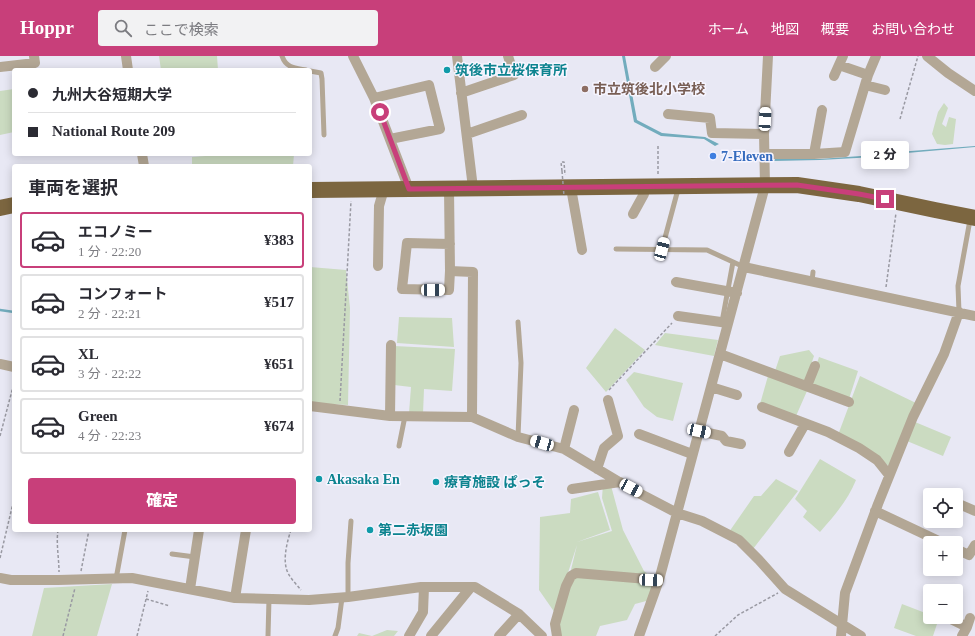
<!DOCTYPE html>
<html lang="ja">
<meta charset="utf-8">
<style>
:root{--surface:#fff;--page:#f2f2f3;--text:#2b2b33;--muted:#7c7c81;--line:#e1e1e2;--accent:#c83f7a}
body{margin:0;font-family:"Times New Roman","Noto Sans JP",serif;background:var(--page);color:var(--text);height:100vh;display:flex;flex-direction:column;font-size:15px;white-space:nowrap}
*{box-sizing:border-box;margin:0}
p{font-size:13px;color:var(--muted)}
.icon{flex:none;width:22px;height:22px;fill:none;stroke:currentColor;stroke-width:2;stroke-linecap:round;stroke-linejoin:round}
.map{position:relative;flex:1;overflow:hidden}
.drawer{position:absolute;left:12px;top:108px;width:300px;height:368px;display:flex;flex-direction:column;background:var(--surface);border-radius:4px;box-shadow:0 2px 10px #0003}
.drawer>*{flex:none}
.banner{position:absolute;left:12px;top:12px;width:300px;height:88px;border-radius:4px;box-shadow:0 2px 10px #0003;display:grid;align-content:center;height:88px;padding:0 16px;background:var(--surface)}
.buttons{position:absolute;left:923px;top:432px;display:grid;gap:8px}
.buttons a{display:grid;place-items:center;width:40px;height:40px;border-radius:4px;background:var(--surface);box-shadow:0 2px 10px #0003;font-size:20px}
.end{position:absolute;width:18px;height:18px;margin:-9px;border:5px solid #c83f7a;background:#fff;box-shadow:0 0 0 2px #fff}
.from{border-radius:50%}
.bubble{position:absolute;height:28px;border-radius:4px;background:var(--surface);box-shadow:0 2px 10px #0003;font-size:13px;font-weight:800;line-height:28px;text-align:center}
.car{position:absolute;width:12px;height:24px;margin:-12px -6px;border-radius:5px;box-shadow:0 0 3px 1px #0007;background:linear-gradient(#fff 24%,#345 0 40%,#fff 0 76%,#345 0 86%,#fff 0)}
.banner b{display:flex;align-items:center;gap:14px;height:38px;font-size:15px}
.banner b+b{border-top:1px solid var(--line)}
.banner i{width:10px;height:10px;background:var(--text)}
ul{padding:0;list-style:none}
li{display:flex;align-items:center;gap:12px;height:56px;margin:0 8px 6px;padding:0 8px;border:2px solid var(--line);border-radius:4px}
li div{flex:1}
li b{display:block;font-size:15px}
li em{font-style:normal;font-weight:800}
li.selected{border-color:var(--accent)}
li>.icon{width:36px;height:36px;stroke-width:1.5}
h2{padding:0 16px;font-size:18px;line-height:48px}
.cta{display:flex;gap:8px;margin-top:auto;padding:8px 16px}
.cta a{flex:1;height:46px;border-radius:4px;background:var(--accent);color:#fff;font-size:16px;font-weight:800;line-height:46px;text-align:center}
header{display:flex;align-items:center;gap:24px;box-sizing:border-box;height:56px;padding:0 20px;background:var(--accent);color:#fff}
header strong{font-size:19px}
nav{display:flex;gap:22px;margin-inline-start:auto;font-size:14px}
.search{width:280px;height:36px;background:var(--page);display:flex;align-items:center;gap:10px;box-sizing:border-box;padding:0 14px;border-radius:4px;color:var(--muted);font-size:15px}
.map>svg:first-child{display:block}
.green{fill:#cbdbc1}
.water{fill:#72acbd}
.lines{fill:none;stroke-linecap:round;stroke-linejoin:round}
.stream{stroke:#72acbd;stroke-width:2.5}
.path{stroke:#9999a2;stroke-width:1.5;stroke-dasharray:3 2;stroke-linecap:butt}
.service{stroke:#b3a795;stroke-width:5}
.minor{stroke:#b3a795;stroke-width:10}
.trunk{stroke:#7c6640;stroke-width:16}
.path-bridge{stroke:#9999a2;stroke-width:1.5;stroke-dasharray:3 2;stroke-linecap:butt}
.route{stroke:#c83f7a;stroke-width:5}
.culture-dot{fill:#0f9aa8;stroke:#f6f5ff;stroke-width:1.5}
.education-dot{fill:#8d6e63;stroke:#f6f5ff;stroke-width:1.5}
.shop-dot{fill:#3f7fe0;stroke:#f6f5ff;stroke-width:1.5}
.labels{text-anchor:middle;stroke-width:3;stroke-linejoin:round;paint-order:stroke}
.culture-label{font-size:14px;font-weight:bold;fill:#0d838f;stroke:#f6f5ff;text-anchor:start}
.education-label{font-size:14px;font-weight:bold;fill:#785e54;stroke:#f6f5ff;text-anchor:start}
.shop-label{font-size:14px;font-weight:bold;fill:#366cbe;stroke:#f6f5ff;text-anchor:start}
</style>
<header>
<strong>Hoppr</strong>
<div class="search"><svg class="icon" aria-label="search" viewBox="0 0 24 24"><circle cx="10" cy="10" r="6"/><path d="M15 15l6 6"/></svg>ここで検索</div>
<nav><a>ホーム</a><a>地図</a><a>概要</a><a>お問い合わせ</a></nav>
</header>
<div class="map">
<svg width="975" height="580" viewBox="0 0 975 580">
<rect width="100%" height="100%" fill="#e8e8f4"/>
<path class="green" d="M159,0H217L218,14H161Z
M14,33V76L0,79V35Z
M944,47L948,52L942,68L946,71L949,61L956,63L953,88L945,89L937,88L932,78L938,56Z
M231,98H294L293,110H192V101Z
M310,211L346,214L350,252L348,349L310,347Z
M399,261L452,262L454,291L397,287Z
M615,272L645,294L606,336L586,312Z
M665,277L718,284L714,300L655,289Z
M394,290L455,293L452,335L424,333L423,358L409,357L411,331L394,329Z
M809,294L814,300L805,326L775,315L780,300Z
M819,301L858,315L849,343L810,329Z
M634,316L683,327L673,365L657,361L644,351L626,324Z
M768,320L807,335L796,360L760,348Z
M860,320L916,347L890,411L878,401L838,379Z
M915,366L951,381L943,400L907,385Z
M820,403L856,424C848,444 834,460 820,476L803,461L807,455L795,443Z
M776,423L798,435L753,493L729,476L754,440H761Z
M610,426L623,474L644,515L654,524L650,544L635,548L627,564L600,570L596,580H559L557,571L577,489L555,557L539,534L540,461L570,457L571,443L598,436L610,474L577,486L612,475L602,442L603,428Z
M112,528L97,580H32L44,532Z
M902,548L928,558V565L937,568L933,580H916L894,572Z
M387,574L398,575L394,580H357L359,577L372,580Z"/>
<path class="water" d="M622,0H625L637,64L662,77L705,81L719,88L715,90L704,83L661,80L634,66Z
M975,90V91L884,99L885,97Z
M875,99V101L820,104L774,105L775,103H819Z"/>
<g class="lines">
<path class="stream" d="M872,100L887,98
M0,254L14,256"/>
<path class="path" d="M900,63L918,0
M562,115L561,106H564L565,119
M658,118V90
M886,231L896,157
M609,334L672,267
M340,345L351,145
M0,380L14,327
M58,474C56,488 59,502 59,516
M291,474C287,486 282,505 288,517C291,523 297,529 301,534
M0,502L14,443
M81,515L89,474
M146,543L170,550
M63,580L75,532
M137,580L148,535
M715,580L738,559L778,537"/>
<path class="service" d="M282,0C286,12 295,12 306,14
M310,15L321,17L322,23L324,79
M616,193L707,194L744,211
M662,193L677,137L681,134
M812,225L813,216
M959,256L958,230L970,164
M722,266L733,206
M518,381L521,307L518,266
M399,390L405,360
M172,498L195,501
M116,523L125,474
M348,541V507L351,465
M268,580L269,543
M335,580L338,572L342,542"/>
<path class="minor" d="M126,0L128,14
M353,0L374,42L409,133
M457,0L473,132
M927,0L948,17L975,35
M839,9L868,19
M0,11L35,7L34,0
M655,11L666,0
M834,20L843,0
M865,29L885,34
M461,37L514,19L508,0
M374,42L429,29L440,73L390,83
M668,58L710,62L712,77L764,78
M467,78L522,59
M142,98L144,110
M765,98H814L845,96L868,19L876,0
M814,98L822,54
M571,132L582,194
M449,133L450,215L473,216L472,361
M633,158L644,138
M450,188L407,187L402,233L449,234L450,215
M378,210L379,150L384,133
M744,211L975,260
M676,226L737,237
M678,260L728,267
M720,298L849,346
M0,308L14,311
M807,330L815,310
M711,331L737,339
M310,350L390,360L472,361L518,381L564,393L631,433L677,457L702,465L739,484L759,504L785,533L861,580
M762,351L828,376L859,392L877,404L889,419
M390,360L391,289
M699,375L722,380L726,385L741,388
M639,378L692,398
M564,393L574,354
M789,396L805,368
M597,413L604,392L618,380L608,344
M572,433L620,426
M959,448L975,455
M875,455L943,487
M956,493L969,499L975,489
M0,522L11,524H58L132,522L235,542L309,544L348,541L421,531H475L519,558L542,580
M190,533L199,474
M235,542L246,474
M947,561L967,571
M409,580L423,556L424,531
M431,580L471,531
M499,580L519,558
M557,580L555,568L566,530L571,520L576,517L659,524
M639,580L659,524L765,130L764,78L768,0
M841,580L845,537L878,448L913,361L944,298L959,256
M962,580L967,571L970,562"/>
<path class="trunk" d="M310,134L797,129L859,138L935,154L975,162
M0,152L14,149"/>
<path class="path-bridge" d="M562,115L564,140"/>
</g>
<g class="lines">
<path class="route" d="M380,56L409,133L797,129L859,138L885,143"/>
</g>
<g class="culture-dot">
<circle cx="447" cy="14" r="4"/>
<circle cx="319" cy="423" r="4"/>
<circle cx="436" cy="426" r="4"/>
<circle cx="370" cy="474" r="4"/>
</g>
<circle class="education-dot" cx="585" cy="33" r="4"/>
<circle class="shop-dot" cx="713" cy="100" r="4"/>
<g class="labels">
<g class="culture-label">
<text x="455" y="19">筑後市立桜保育所</text>
<text x="327" y="428">Akasaka En</text>
<text x="444" y="431">療育施設 ぱっそ</text>
<text x="378" y="479">第二赤坂園</text>
</g>
<g class="education-label">
<text x="593" y="38">市立筑後北小学校</text>
</g>
<g class="shop-label">
<text x="721" y="105">7-Eleven</text>
</g>
</g>
</svg>
<div class="buttons">
<a><svg class="icon" aria-label="locate" viewBox="0 0 24 24"><circle cx="12" cy="12" r="6"/><path d="M12 2v4M12 18v4M2 12h4M18 12h4"/></svg></a>
<a>+</a>
<a>−</a>
</div>
<i class="end from" style="left:380px;top:56px"></i>
<i class="end" style="left:885px;top:143px"></i>
<div class="bubble" style="left:861px;top:85px;width:48px">2 分</div>
<i class="car" style="left:765px;top:63px;rotate:3deg"></i>
<i class="car" style="left:662px;top:193px;rotate:15deg"></i>
<i class="car" style="left:433px;top:234px;rotate:90deg"></i>
<i class="car" style="left:699px;top:375px;rotate:102deg"></i>
<i class="car" style="left:542px;top:387px;rotate:286deg"></i>
<i class="car" style="left:631px;top:432px;rotate:118deg"></i>
<i class="car" style="left:651px;top:524px;rotate:92deg"></i>
<div class="banner">
<b><i class="from"></i>九州大谷短期大学</b>
<b><i></i>National Route 209</b>
</div>
<section class="drawer">
<h2>車両を選択</h2>
<ul>
<li class="selected"><svg class="icon" aria-label="car" viewBox="0 0 24 24"><path d="M5 17H2v-5l4-1 3-4h7l3 4 3 1v5h-3M9 17h6M6 11h13"/><circle cx="7" cy="17" r="2"/><circle cx="17" cy="17" r="2"/></svg><div><b>エコノミー</b><p>1 分 · 22:20</p></div><em>¥383</em></li>
<li><svg class="icon" aria-label="car" viewBox="0 0 24 24"><path d="M5 17H2v-5l4-1 3-4h7l3 4 3 1v5h-3M9 17h6M6 11h13"/><circle cx="7" cy="17" r="2"/><circle cx="17" cy="17" r="2"/></svg><div><b>コンフォート</b><p>2 分 · 22:21</p></div><em>¥517</em></li>
<li><svg class="icon" aria-label="car" viewBox="0 0 24 24"><path d="M5 17H2v-5l4-1 3-4h7l3 4 3 1v5h-3M9 17h6M6 11h13"/><circle cx="7" cy="17" r="2"/><circle cx="17" cy="17" r="2"/></svg><div><b>XL</b><p>3 分 · 22:22</p></div><em>¥651</em></li>
<li><svg class="icon" aria-label="car" viewBox="0 0 24 24"><path d="M5 17H2v-5l4-1 3-4h7l3 4 3 1v5h-3M9 17h6M6 11h13"/><circle cx="7" cy="17" r="2"/><circle cx="17" cy="17" r="2"/></svg><div><b>Green</b><p>4 分 · 22:23</p></div><em>¥674</em></li>
</ul>
<div class="cta"><a>確定</a></div>
</section>
</div>
